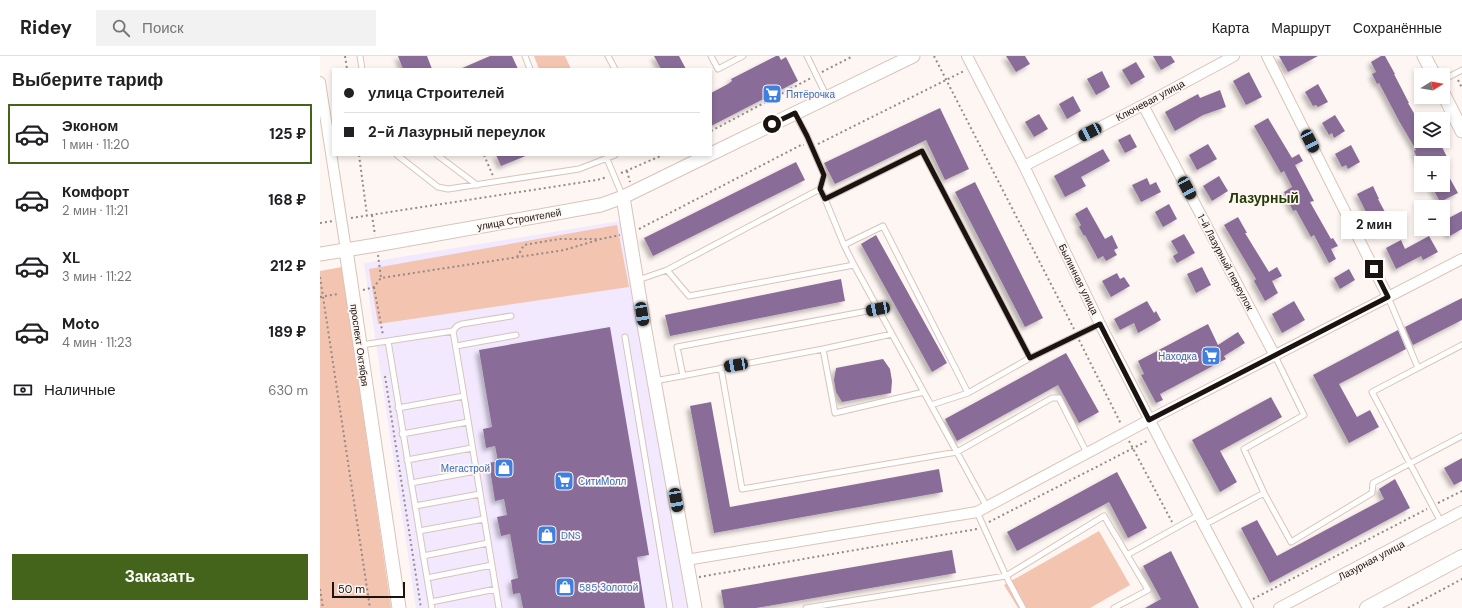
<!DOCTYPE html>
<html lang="ru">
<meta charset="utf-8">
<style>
:root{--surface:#fff;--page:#f2f2f2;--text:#202124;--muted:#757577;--line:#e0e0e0;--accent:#43641a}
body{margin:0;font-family:"DM Sans",sans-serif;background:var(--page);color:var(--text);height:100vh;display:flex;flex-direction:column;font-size:15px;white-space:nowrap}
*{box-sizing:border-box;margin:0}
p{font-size:13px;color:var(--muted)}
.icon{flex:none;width:22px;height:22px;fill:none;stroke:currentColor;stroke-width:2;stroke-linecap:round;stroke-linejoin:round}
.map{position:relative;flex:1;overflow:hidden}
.side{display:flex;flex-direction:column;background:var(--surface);width:320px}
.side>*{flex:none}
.banner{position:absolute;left:12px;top:12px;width:380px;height:88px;border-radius:0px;box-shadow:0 2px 6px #0003;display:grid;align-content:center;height:88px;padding:0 12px;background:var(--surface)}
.needle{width:26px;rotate:79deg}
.buttons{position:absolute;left:1094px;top:12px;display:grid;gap:8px}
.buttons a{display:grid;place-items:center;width:36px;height:36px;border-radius:0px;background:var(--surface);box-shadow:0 2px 6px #0003;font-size:20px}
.scale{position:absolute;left:12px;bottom:10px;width:73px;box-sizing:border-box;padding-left:4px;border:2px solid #1a1310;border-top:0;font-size:11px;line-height:14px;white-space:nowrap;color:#1a1310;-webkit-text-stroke:3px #fef6f2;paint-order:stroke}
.end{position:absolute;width:18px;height:18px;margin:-9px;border:5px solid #1a1310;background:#fff;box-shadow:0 0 0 2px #fff}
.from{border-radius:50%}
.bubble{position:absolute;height:28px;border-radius:0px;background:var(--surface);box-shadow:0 2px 6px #0003;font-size:13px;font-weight:700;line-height:28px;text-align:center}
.car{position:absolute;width:12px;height:24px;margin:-12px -6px;border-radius:5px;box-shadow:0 0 3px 1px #0007;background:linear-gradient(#222 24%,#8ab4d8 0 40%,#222 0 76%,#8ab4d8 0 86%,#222 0)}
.banner b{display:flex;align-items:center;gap:14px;height:38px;font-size:15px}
.banner b+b{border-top:1px solid var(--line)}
.banner i{width:10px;height:10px;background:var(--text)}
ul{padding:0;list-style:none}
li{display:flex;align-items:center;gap:12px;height:60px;margin:0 8px 6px;padding:0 4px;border:2px solid transparent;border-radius:0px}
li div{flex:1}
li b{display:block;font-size:15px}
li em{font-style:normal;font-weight:700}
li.selected{border-color:var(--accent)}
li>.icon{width:36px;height:36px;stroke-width:1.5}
h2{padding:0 12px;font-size:18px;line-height:48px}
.pay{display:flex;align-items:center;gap:10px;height:44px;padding:0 12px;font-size:15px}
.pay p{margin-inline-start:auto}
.button{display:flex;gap:8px;margin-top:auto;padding:8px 12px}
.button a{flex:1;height:46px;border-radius:0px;background:var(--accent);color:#fff;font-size:16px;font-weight:700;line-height:46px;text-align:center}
header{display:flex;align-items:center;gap:24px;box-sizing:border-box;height:56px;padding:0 20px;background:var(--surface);border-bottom:1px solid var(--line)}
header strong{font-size:19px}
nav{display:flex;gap:22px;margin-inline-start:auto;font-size:14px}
.search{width:280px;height:36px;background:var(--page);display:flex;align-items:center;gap:10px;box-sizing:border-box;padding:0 14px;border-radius:0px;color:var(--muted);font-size:15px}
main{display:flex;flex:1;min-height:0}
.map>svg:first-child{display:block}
.commercial{fill:#f2e9ff}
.green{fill:#f3c4af}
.building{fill:#896d98;filter:url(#shadow)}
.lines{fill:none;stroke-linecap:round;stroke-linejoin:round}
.service-casing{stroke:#d8c4ba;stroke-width:7}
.minor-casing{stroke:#d8c4ba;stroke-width:12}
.tertiary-casing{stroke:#d8c4ba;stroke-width:15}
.secondary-casing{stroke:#d8c4ba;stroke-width:16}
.path{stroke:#938b88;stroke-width:2;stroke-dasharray:2 3;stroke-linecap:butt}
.service{stroke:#fff;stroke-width:5}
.minor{stroke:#fff;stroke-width:10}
.tertiary{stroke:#fff;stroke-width:13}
.secondary{stroke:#fff;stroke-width:14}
.route{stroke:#1a1310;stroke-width:5}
.labels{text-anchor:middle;stroke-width:3.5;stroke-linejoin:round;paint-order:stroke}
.shop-label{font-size:10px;fill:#366cbe;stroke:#fef6f2;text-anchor:start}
.street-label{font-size:10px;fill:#1a1310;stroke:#fef6f2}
.district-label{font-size:14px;font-weight:bold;fill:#263c08;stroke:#fef6f2}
</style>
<header>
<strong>Ridey</strong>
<div class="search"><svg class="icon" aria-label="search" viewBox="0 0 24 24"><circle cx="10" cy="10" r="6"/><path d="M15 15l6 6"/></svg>Поиск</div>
<nav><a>Карта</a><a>Маршрут</a><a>Сохранённые</a></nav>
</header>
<main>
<section class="side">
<h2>Выберите тариф</h2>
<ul>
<li class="selected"><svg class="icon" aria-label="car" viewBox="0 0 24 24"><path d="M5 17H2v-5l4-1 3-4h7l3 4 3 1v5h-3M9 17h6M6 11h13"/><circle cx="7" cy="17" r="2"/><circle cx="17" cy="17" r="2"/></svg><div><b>Эконом</b><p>1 мин · 11:20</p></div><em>125 ₽</em></li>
<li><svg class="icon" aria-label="car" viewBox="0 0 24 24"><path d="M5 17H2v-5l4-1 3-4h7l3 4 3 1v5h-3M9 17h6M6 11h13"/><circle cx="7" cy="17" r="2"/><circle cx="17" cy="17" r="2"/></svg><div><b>Комфорт</b><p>2 мин · 11:21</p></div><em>168 ₽</em></li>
<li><svg class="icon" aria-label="car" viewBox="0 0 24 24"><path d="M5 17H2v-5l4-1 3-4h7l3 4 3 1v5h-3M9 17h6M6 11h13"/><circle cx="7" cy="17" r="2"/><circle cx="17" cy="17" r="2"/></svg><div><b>XL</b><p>3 мин · 11:22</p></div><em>212 ₽</em></li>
<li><svg class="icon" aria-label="car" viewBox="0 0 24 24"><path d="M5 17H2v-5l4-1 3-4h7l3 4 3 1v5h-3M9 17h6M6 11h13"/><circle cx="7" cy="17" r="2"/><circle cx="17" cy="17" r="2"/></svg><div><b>Moto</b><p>4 мин · 11:23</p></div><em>189 ₽</em></li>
</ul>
<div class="pay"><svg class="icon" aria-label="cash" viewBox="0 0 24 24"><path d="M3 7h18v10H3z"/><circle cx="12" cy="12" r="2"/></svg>Наличные<p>630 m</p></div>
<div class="button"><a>Заказать</a></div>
</section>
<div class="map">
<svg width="1142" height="552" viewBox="0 0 1142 552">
<defs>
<filter id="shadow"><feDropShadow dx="-3.5" dy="3.5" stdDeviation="2" flood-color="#0004"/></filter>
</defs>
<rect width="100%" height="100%" fill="#fef6f2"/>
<path class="commercial" d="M300,165L369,552H96L44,207Z"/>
<path class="green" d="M214,0H245L251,13H219Z
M297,169L309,231L58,268L49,213Z
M22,211L71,552H0V215Z
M779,475L810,529L770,552H698L684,529Z"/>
<path class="building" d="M78,0H107L112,13H83Z
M170,0H192L198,13H140Z
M334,0H359L366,13H341Z
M456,0H459L461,4L466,1L478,25L391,70V37L408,28L412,25L411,23Z
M686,0H705L710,8L696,16Z
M833,0H851L855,6L841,14Z
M959,0H998L968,16Z
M1061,0H1065L1075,18H1074L1089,47H1088L1101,69V91L1113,85H1119L1130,107H1100L1094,95L1096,94L1079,65L1059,27L1057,28L1052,18L1056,16L1051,6Z
M816,6L825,21L811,29L802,14Z
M782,15L790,31L776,39L767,23Z
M929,16L942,41L926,49L913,25Z
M998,28L1008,46L998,51L996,49L993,50L985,36Z
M900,34L906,51L883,59L855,75L845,56L878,38L880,42Z
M753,40L761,55L747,63L739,48Z
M620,52L649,113L625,124L606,84L515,128L504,107Z
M719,58L728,73L714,81L705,66Z
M1015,59L1025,75L1014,82L1012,77L1009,79L1002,67Z
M948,62L972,102L979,98L983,105L975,109L994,145L990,146L1011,183L1013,182L1018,190L1011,193L1016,203L1009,207L994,179L991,181L976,154L973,155L964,136L972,131L964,115L961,117L934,70Z
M810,78L817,91L805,97L798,84Z
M888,88L897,103L877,114L869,99Z
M1031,89L1040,106L1028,113L1026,109L1022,111L1015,98Z
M783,93L790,105L761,121L766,130L745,141L734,120Z
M176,99H208L181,110Z
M476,106L485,124L333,200L324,182Z
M1123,110L1138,137L1120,146L1111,129H1123Z
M899,120L908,135L892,145L883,130Z
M827,122L830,129L836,126L841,136L821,146L812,129Z
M655,126L723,262L705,271L635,136Z
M1053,130L1059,143H1058L1072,169L1055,178L1044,157L1046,156L1037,138Z
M849,148L857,163L843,171L835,156Z
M767,151L785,183L792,179L798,192L794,194L797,199L786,205L783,200L778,203L765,179L764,180L759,171L761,169L755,158Z
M1142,155V173L1130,180L1123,165Z
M918,161L927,177H925L949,216L957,211L962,220L952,225L958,237L945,245L934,225L936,223L904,169Z
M864,178L875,197L857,207L853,200L858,197L851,185Z
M556,179L627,307L612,316L541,188Z
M1109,180L1118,196L1103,204L1101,200L1076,213L1066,192L1081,184L1085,193Z
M882,211L891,229L876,237L867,218Z
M1029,213L1035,224L1020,233L1014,222Z
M797,217L800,223L804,221L810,230L791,241L782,225Z
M521,223L525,245L350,280L345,259Z
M1142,242V264L1093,289L1085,271Z
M827,245L834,257L836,255L841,264L818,277L814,267L800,274L794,263Z
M974,245L985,264L962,277L952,258Z
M888,268L898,289L918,276L925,287L904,300L906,303L840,338L843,344L836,347L821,319L824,318L818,305Z
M290,271L329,499L317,501L325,552H203L200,537L193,538L191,524L198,522L190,478L181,480L177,461L187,459L184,443L175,445L169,407L178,405L175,390L166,392L163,373L172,371L159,294Z
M1078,274L1086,293L1019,328L1037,361L1050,354L1059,371L1029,387L993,319Z
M746,297L779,356L759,367L738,329L637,385L625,363Z
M563,303L570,313L572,325L571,337L522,346L516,336L514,324L516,312Z
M951,341L962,361L900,395L917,426L900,436L872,384Z
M391,346L410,451L619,413L623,436L394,477L370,350Z
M1142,402V425L1134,429L1124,412Z
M797,416L827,472L808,482L789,446L697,495L687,476Z
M1075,423L1090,452L950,527L921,472L937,464L957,500L1064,443L1059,433Z
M632,494L636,517L436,552H404L401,534Z
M851,495L879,552H825L841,543L823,510Z"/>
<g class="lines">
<defs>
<path id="service" d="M40,0L42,13
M205,0L210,13
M288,0L295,13
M391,0L398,13L423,0
M487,0L507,41
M1123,24L1142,14
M475,58L487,80L504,119L500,133L505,143L524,189L534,209L667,451
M77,99L118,131L128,133L259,113L295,99
M117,99L157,129
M287,103L303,141
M505,143L602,95L710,302
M524,189L563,170L648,337
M347,214L369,240L534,209
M318,224L347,214L500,133
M1068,241L1098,312
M133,275L144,340
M305,281L350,552
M68,285L133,275L137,270L142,268L191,260
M41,289L68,285L112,552
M136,290L196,279
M503,293L515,357L604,336
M401,312L422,433L637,396L732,342H739L767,397
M363,320L357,291L558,253
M335,325L503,293L572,278
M611,349L648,337L710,302L780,268
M78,352L144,340L179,552
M82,378L148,366
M87,404L152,392
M91,427L156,415
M944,437L971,486L1052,437L1053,427L1142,380
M95,450L160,438
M657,456L686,520L703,552
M1121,466L1052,336L1142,289
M884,469L944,437L924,393L984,359L955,300
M99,475L164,463
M807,499L879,459
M103,500L168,487
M107,522L172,509
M111,546L176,533
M486,552L686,520L784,460L828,534L794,552"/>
<path id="minor" d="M647,0L704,110L780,268L884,469L928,552
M947,0L1068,241
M0,26L26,194
M823,49L955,300
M704,110L823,49L914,0
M366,504L657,456L829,364L1142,203
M959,552L1142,455"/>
<path id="tertiary" d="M1104,0L1114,19
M1123,37L1142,75
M391,98L593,0
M303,141L324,269L375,552
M26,194L79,552
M0,198L56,189L281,149L303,141L389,99"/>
<path id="secondary" d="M1047,552L1142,501"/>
</defs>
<use href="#service" class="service-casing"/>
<use href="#minor" class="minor-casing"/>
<use href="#tertiary" class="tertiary-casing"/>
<use href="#secondary" class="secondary-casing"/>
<path class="path" d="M25,0L27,13
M614,0L754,273
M502,16L533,0
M1138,24L1142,32
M391,75L491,22
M498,88L644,15
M39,99L47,159
M164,99L173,120
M307,115L310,126
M301,117L343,99
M52,159L55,179
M31,162L277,124L287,121
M0,167L13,165
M319,173L481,89H484
M58,199L61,222
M197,201L204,189L239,183H281L300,179
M0,221L50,552
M54,231L63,279
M43,234L54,231L61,222L244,194L278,184
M0,241L18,238
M759,284L801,368
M65,320L101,552
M809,385L852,466
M1118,447L1142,435
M669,466L829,384
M379,521L657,473
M0,533L3,552
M933,543L1107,453
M1088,552L1142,523"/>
<use href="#service" class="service"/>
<use href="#minor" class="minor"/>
<use href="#tertiary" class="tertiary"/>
<use href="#secondary" class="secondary"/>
</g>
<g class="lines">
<path class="route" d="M452,68L475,57L487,80L504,119L500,133L505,143L602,95L710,302L780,268L829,364L1068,241L1054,213"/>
</g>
<defs>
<symbol id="supermarket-square" viewBox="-11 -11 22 22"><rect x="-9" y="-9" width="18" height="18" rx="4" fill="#3f7fe0" stroke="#fef6f2"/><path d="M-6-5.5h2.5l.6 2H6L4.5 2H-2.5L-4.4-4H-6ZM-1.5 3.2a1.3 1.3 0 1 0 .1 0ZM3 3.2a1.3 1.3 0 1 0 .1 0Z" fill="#fff"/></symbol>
<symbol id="shop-square" viewBox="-11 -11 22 22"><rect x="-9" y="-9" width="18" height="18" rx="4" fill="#3f7fe0" stroke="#fef6f2"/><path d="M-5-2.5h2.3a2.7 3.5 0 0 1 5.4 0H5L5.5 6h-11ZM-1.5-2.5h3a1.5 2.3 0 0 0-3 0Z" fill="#fff"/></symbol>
</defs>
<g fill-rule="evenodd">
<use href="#supermarket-square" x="441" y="27" width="22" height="22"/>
<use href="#supermarket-square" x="880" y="289" width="22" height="22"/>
<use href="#shop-square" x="173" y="401" width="22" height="22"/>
<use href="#supermarket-square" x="233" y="414" width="22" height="22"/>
<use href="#shop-square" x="216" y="468" width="22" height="22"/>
<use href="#shop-square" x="234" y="520" width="22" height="22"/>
</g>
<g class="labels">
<g class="shop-label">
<text x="466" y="42">Пятёрочка</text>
<text x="877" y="304" text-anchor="end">Находка</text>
<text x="170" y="416" text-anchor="end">Мегастрой</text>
<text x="258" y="429">СитиМолл</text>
<text x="241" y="483">DNS</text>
<text x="259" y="535">585 Золотой</text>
</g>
<g class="street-label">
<text transform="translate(830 44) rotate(-28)" y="4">Ключевая улица</text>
<text transform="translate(199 163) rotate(-10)" y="4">улица Строителей</text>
<text transform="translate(906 206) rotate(62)" y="4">1-й Лазурный переулок</text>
<text transform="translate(759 223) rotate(64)" y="4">Былинная улица</text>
<text transform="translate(40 289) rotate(82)" y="4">проспект Октября</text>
<text transform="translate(1051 504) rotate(-28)" y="4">Лазурная улица</text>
</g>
<g class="district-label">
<text x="944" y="147">Лазурный</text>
</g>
</g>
</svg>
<div class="buttons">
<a><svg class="needle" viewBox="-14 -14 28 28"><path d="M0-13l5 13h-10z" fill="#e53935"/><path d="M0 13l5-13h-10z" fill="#757577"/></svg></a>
<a><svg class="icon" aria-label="layers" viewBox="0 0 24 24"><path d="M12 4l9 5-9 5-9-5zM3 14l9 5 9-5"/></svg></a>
<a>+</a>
<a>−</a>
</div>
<div class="scale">50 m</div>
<i class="end from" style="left:452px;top:68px"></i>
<i class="end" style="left:1054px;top:213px"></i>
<div class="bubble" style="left:1021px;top:155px;width:66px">2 мин</div>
<i class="car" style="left:770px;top:76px;rotate:243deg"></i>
<i class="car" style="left:990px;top:85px;rotate:153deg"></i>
<i class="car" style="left:867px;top:132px;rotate:152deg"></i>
<i class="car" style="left:558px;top:253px;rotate:259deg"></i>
<i class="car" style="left:322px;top:258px;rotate:171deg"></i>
<i class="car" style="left:416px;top:309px;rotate:260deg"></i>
<i class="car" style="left:356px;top:444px;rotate:170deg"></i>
<div class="banner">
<b><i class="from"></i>улица Строителей</b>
<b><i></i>2-й Лазурный переулок</b>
</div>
</div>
</main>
